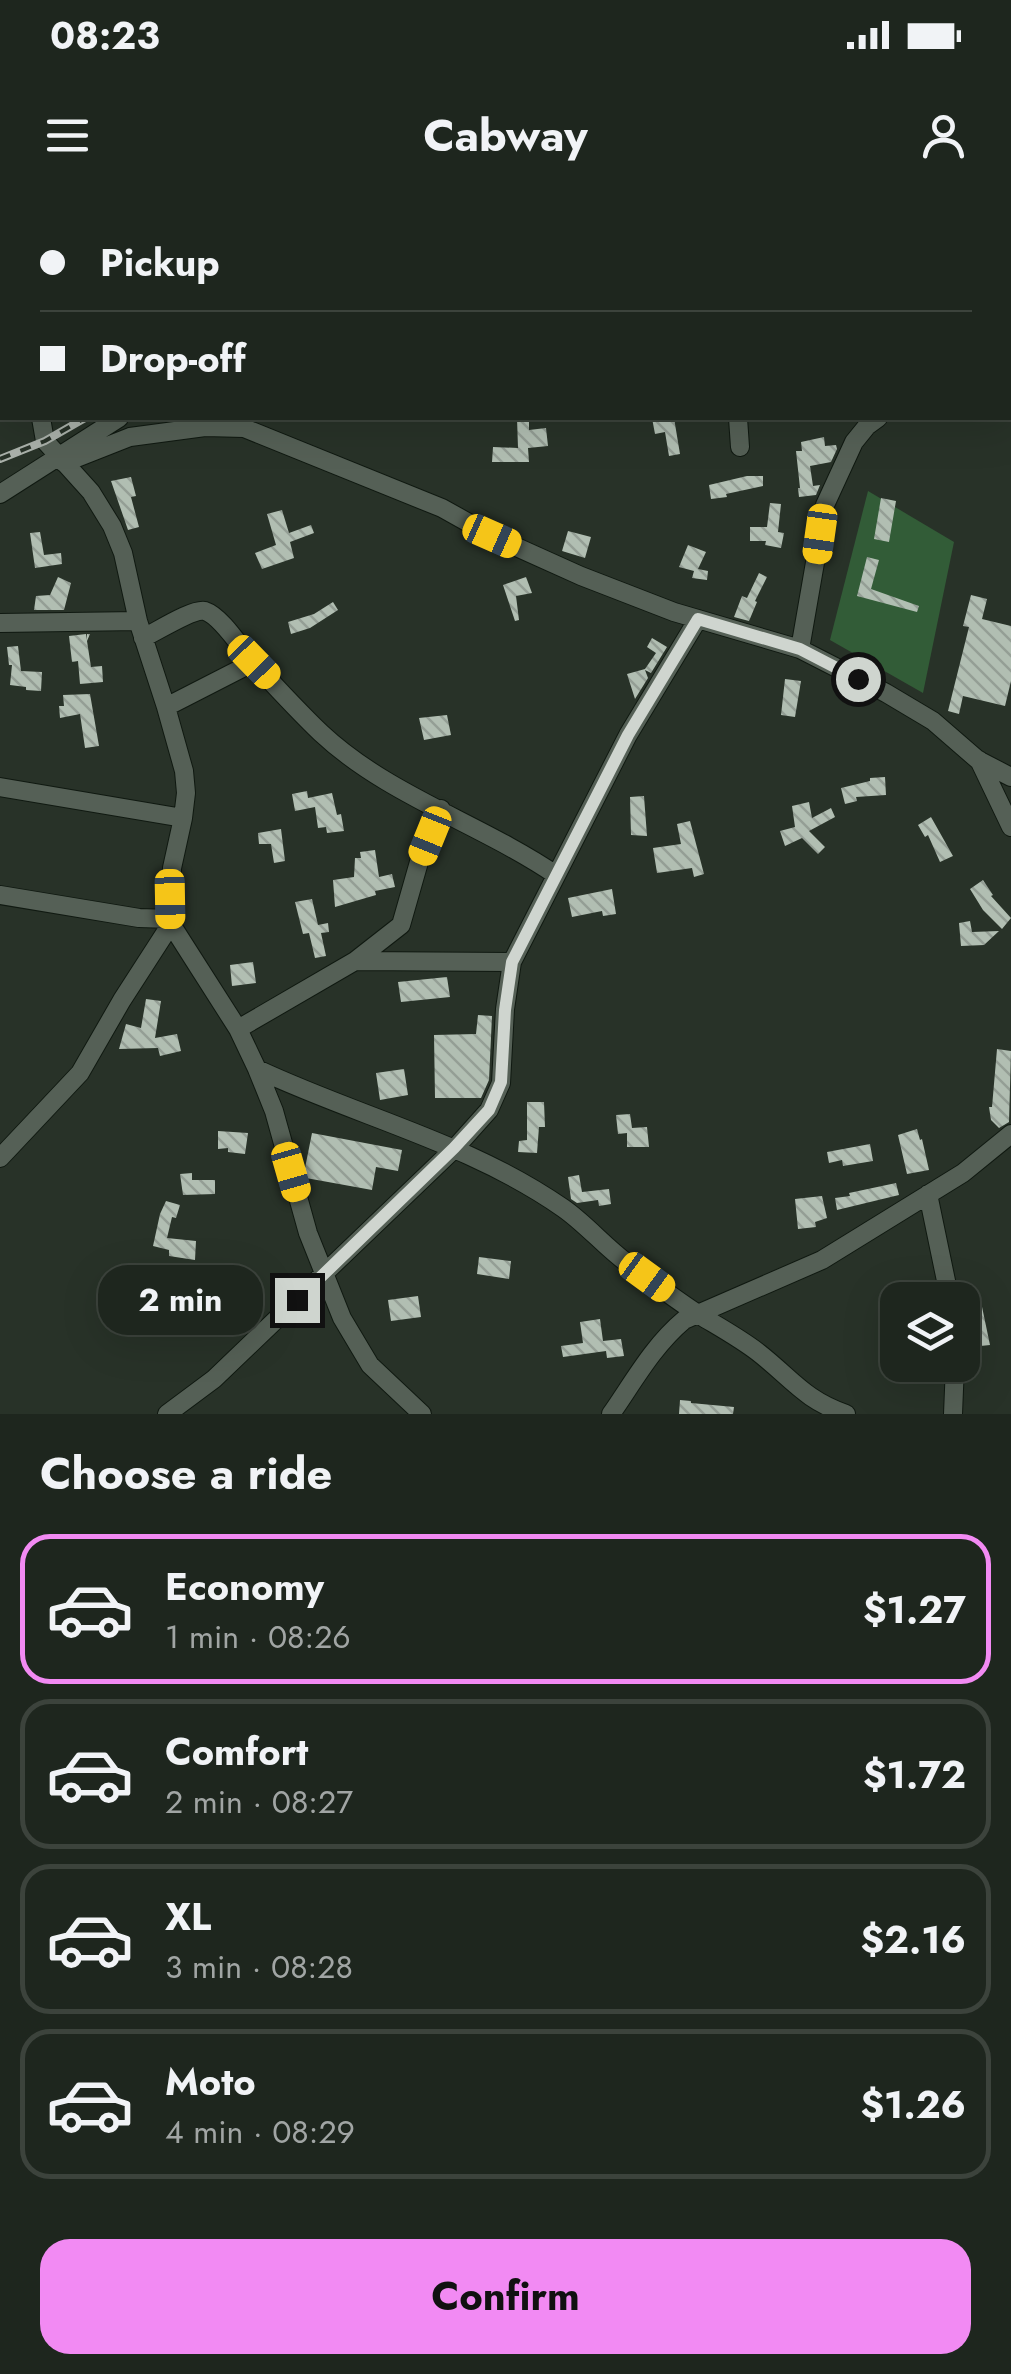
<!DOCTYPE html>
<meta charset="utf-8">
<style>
:root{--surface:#1e261e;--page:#262e27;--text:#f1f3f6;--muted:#a1a5a4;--line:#3c433c;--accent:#f28af3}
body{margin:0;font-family:Jost,sans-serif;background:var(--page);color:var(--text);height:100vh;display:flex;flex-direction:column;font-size:38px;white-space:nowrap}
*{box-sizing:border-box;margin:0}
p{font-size:32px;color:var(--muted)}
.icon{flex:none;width:55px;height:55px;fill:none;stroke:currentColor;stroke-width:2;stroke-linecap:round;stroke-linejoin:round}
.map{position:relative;height:1214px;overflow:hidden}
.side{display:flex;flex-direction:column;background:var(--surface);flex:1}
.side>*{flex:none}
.hud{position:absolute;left:0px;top:0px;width:1012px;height:220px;box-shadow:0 10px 40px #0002,0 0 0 2px var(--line);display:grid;align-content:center;height:220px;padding:0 40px;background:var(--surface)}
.tools{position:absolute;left:880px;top:1082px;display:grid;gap:20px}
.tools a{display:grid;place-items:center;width:100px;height:100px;border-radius:20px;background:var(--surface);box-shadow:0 10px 40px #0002,0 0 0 2px var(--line);font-size:50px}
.end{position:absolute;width:45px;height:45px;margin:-22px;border:12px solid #cfd5cf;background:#111;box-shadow:0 0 0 5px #111}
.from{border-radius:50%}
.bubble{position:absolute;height:70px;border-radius:30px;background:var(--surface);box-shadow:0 10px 40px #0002,0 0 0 2px var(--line);font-size:32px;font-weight:700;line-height:70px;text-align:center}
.car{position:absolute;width:30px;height:60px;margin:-30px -15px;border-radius:12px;box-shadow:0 0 8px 2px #0007;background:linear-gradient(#f5c518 24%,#345 0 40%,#f5c518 0 76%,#345 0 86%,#f5c518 0)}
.hud b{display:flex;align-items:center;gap:35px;height:95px;font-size:38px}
.hud b+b{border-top:2px solid var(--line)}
.hud i{width:25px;height:25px;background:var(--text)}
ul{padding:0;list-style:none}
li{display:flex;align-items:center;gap:30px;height:150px;margin:0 20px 15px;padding:0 20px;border:5px solid var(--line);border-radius:30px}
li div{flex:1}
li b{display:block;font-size:38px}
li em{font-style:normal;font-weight:700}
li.selected{border-color:var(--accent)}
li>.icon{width:90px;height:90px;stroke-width:1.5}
h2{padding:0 40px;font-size:45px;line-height:120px}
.button{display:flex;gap:20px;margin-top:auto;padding:20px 40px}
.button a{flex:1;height:115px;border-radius:30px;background:var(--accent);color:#111;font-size:40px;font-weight:700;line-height:115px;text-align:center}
.status{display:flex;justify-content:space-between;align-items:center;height:70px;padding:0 50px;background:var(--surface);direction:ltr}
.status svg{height:28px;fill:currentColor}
header{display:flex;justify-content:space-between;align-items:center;height:130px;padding:0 40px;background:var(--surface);font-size:45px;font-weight:700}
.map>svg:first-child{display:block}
.green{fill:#325c37}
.building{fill:url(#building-back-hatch)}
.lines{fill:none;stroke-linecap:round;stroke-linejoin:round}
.minor-casing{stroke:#101911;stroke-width:20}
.minor{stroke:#556056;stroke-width:18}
.rail-casing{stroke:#aab1aa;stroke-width:8}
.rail{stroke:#283228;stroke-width:4;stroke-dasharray:11;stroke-linecap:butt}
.route{stroke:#cfd5cf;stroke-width:12}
</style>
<div class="status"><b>08:23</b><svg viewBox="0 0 49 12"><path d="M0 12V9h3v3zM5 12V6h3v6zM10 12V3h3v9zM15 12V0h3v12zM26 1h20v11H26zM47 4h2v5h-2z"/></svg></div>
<header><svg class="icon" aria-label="menu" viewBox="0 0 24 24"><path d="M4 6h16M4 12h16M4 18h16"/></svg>Cabway<svg class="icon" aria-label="person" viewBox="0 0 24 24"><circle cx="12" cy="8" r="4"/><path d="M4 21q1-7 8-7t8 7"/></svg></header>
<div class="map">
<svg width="1011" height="1214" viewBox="0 0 1011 1214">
<defs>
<pattern id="building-back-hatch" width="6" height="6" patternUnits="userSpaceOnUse" patternTransform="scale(2.5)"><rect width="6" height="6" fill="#b1beb2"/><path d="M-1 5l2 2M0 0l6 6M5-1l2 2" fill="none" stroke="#949e95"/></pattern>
</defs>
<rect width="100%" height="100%" fill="#283228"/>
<path class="green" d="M868,291L954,342L923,493L830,440Z"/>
<path class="building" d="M517,218H529V230L546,228L548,246L528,248L529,262H492L493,247L518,248Z
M652,218H674L680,254L669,256L665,232L655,234Z
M824,237L825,246L836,245L837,249L831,262L810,266L813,286L820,285L816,295L799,297L798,288H800L796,251H802L801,242Z
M747,276H763V286L726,294L727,297L711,299L709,285Z
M131,277L136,296L131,297L139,327L128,330L111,281Z
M881,298L896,301L889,342L874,339Z
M770,303L781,304L778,332L784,333L781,348L765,345L766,341H750V327H767Z
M282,310L289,333L311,325L314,333L290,342L294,358L262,369L255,353L276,345L267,314Z
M568,331L591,337L585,358L562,351Z
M40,332L44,355L61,353L62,364L35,368L30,333Z
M688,345L706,352L698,369L708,371L707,380L692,378L694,371L679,367Z
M867,357L879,360L871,389L919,406L917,412L857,396Z
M759,373L767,377L755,401L757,402L749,421L734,417L742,396L747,398Z
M58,377L71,383L64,410H34L36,396L50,395Z
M526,377L532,393L516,396L519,420L515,421L503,385Z
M971,395L987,399L982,419L1011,426V481L1005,506L963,496L959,514L948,511L969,427L963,426Z
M333,402L338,410L310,428L291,434L288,422L314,414Z
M86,434L87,440V434H90L87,441L91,467L102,466L103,482L80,484L78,461L72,462L69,436Z
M652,438L667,447L651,473L645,470L648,478L635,499L627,474L645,469L656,453L647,447Z
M18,446L21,471L42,472L41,491L26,490V487L10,485L12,465H9L7,447Z
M785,479L801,481L795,517L781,515Z
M90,494L99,546L85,548L80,514L60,518L59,506H64L63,495Z
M447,515L451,535L424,540L419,518Z
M885,577L886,595L856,597L857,601L845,604L841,588L870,581V578Z
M307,591L308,598L332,593L337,615L341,614L344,631L327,633L326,627L318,628L315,607L295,611L292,594Z
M644,596L647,636L631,635L630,597Z
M809,602L812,618L831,608L835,617L809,631L825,647L818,654L802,638L785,646L780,631L795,627L792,606Z
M931,617L953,656L940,662L928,635L925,637L918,625Z
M690,621L704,674L694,677L692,668L657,673L653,648L681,644L677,624Z
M281,629L285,661L274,663L271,644H259L258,633Z
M375,650L379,677L392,674L395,687L375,691L376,695L335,707L333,680L354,677L355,658H361L360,652Z
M983,680L993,695L991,696L1011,718L1002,729L983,710L970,689Z
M612,689L616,714L603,716L602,711L572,717L568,698Z
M312,699L318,725L328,723L329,732L321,733L326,756L315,758L309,733L303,734L295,702Z
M970,721L972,732L999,731L984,745L961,746L959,723Z
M253,762L256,783L232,786L230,765Z
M447,777L450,797L401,802L398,782Z
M146,799L161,801L155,838L177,834L181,851L160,856L158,848L119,849L126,824L141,828Z
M478,815L492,816L489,880L481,898H435L434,835L476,834Z
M997,849L1011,851L1009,922L999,928L991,920L989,907H992Z
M404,869L408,895L380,900L376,873Z
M527,902H544L545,927H539L537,953L518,952L519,941L527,940Z
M630,914L632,928L647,927L649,947H627V933L618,934L616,915Z
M917,929L920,940L922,939L929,970L907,974L898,935Z
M218,931L248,933L245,954L228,952V948L218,949Z
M312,933L402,950L398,971L376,967L372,990L306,978L304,973Z
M870,944L873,961L843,966L842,960L829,963L827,952Z
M192,973V980H215V994L183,995L180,974Z
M579,975L582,992L609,989L611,1004L599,1006L598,1000L577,1003L571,999L568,977Z
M896,983L899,995L837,1010L835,998L850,996L849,993Z
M822,996L827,1018L815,1022L816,1027L798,1029L795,999Z
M166,1001L180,1005L176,1018L172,1017L167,1038L196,1041L195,1060L169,1056V1050L153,1046L160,1014Z
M479,1057L511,1061L509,1079L477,1074Z
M418,1096L421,1117L391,1121L388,1100Z
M981,1102L990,1145L971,1147L962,1107Z
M600,1119L603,1141L621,1139L624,1156L607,1158L606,1151L563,1157L561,1146L583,1143L580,1122Z
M680,1200L691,1201V1203L734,1207L733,1214H679Z"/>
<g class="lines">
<defs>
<path id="minor" d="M155,2L156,0
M271,2L274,0
M406,2L408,0
M730,2L731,0
M0,85L2,90
M1010,156H1011
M0,204L2,202
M41,218L45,241L91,292L112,326L123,353L138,421L166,507L184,571L186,593L183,618L172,668L171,724L238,829L257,869L274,911L308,1033L342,1118L370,1165L422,1214
M738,218L740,247
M878,218L867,226L854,242L825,305L800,449L886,493L933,521L978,560L1011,577
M64,263L130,237L205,227L244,228L442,308L492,336L581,376L674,412L800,449
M0,294L119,218
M0,423L138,421
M143,438C156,432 193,408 205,411C221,416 241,448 252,461C274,485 297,510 321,533C387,595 481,624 556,675
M166,507L254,462
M979,560L1011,627
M0,587L183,618
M0,695L139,718L171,719
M355,761L512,762
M238,829L355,761L401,725L419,662L441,609
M257,869C359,917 470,943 563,1008C586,1024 604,1046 627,1063C651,1081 676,1100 701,1116C721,1128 741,1139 759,1153C792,1179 805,1200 846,1214
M0,958L80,873L122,800L171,724
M928,994L950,1100
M167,1214L214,1179L455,948L489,910L501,883L505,809L512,762L628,535L698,419
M611,1214C634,1181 653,1146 684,1120L822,1060L963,973L1011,934
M953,1214L955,1165"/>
</defs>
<use href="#minor" class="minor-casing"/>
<use href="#minor" class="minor"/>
<defs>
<path id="rail" d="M362,2L365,0
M0,259L45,241L85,218"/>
</defs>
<use href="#rail" class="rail-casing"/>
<use href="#rail" class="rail"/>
</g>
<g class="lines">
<path class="route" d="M297,1100L454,948L489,910L501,882L505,810L512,762L628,535L698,419L800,449L858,479"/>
</g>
</svg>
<div class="tools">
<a><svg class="icon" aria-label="layers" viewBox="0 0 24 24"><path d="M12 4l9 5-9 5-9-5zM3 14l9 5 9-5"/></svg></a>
</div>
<i class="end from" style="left:858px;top:479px"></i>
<i class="end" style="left:297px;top:1100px"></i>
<div class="bubble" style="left:98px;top:1065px;width:165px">2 min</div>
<i class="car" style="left:820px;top:334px;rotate:188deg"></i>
<i class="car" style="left:492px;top:336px;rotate:114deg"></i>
<i class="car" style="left:254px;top:462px;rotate:136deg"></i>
<i class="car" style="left:430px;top:636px;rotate:202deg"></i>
<i class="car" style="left:170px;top:699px;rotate:179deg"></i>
<i class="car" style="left:291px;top:972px;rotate:164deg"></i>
<i class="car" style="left:647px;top:1077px;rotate:126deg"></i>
<div class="hud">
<b><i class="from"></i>Pickup</b>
<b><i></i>Drop-off</b>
</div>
</div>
<section class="side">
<h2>Choose a ride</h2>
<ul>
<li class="selected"><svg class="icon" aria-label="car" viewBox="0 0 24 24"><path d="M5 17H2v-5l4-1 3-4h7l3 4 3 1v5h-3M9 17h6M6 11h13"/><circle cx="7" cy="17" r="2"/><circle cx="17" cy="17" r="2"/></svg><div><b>Economy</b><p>1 min · 08:26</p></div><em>$1.27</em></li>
<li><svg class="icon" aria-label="car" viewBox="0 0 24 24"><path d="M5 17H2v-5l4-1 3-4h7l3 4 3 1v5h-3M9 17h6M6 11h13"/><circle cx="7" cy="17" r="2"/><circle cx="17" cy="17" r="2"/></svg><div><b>Comfort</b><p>2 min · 08:27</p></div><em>$1.72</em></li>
<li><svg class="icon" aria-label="car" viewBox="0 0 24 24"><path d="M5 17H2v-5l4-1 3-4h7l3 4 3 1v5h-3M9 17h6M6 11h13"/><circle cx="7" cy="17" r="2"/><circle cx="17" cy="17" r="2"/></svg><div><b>XL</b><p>3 min · 08:28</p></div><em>$2.16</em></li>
<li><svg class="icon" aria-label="car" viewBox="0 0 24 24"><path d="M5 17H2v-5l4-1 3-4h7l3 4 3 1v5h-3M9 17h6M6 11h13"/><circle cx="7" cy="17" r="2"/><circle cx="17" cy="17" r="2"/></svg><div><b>Moto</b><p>4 min · 08:29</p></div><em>$1.26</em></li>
</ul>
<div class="button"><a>Confirm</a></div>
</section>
